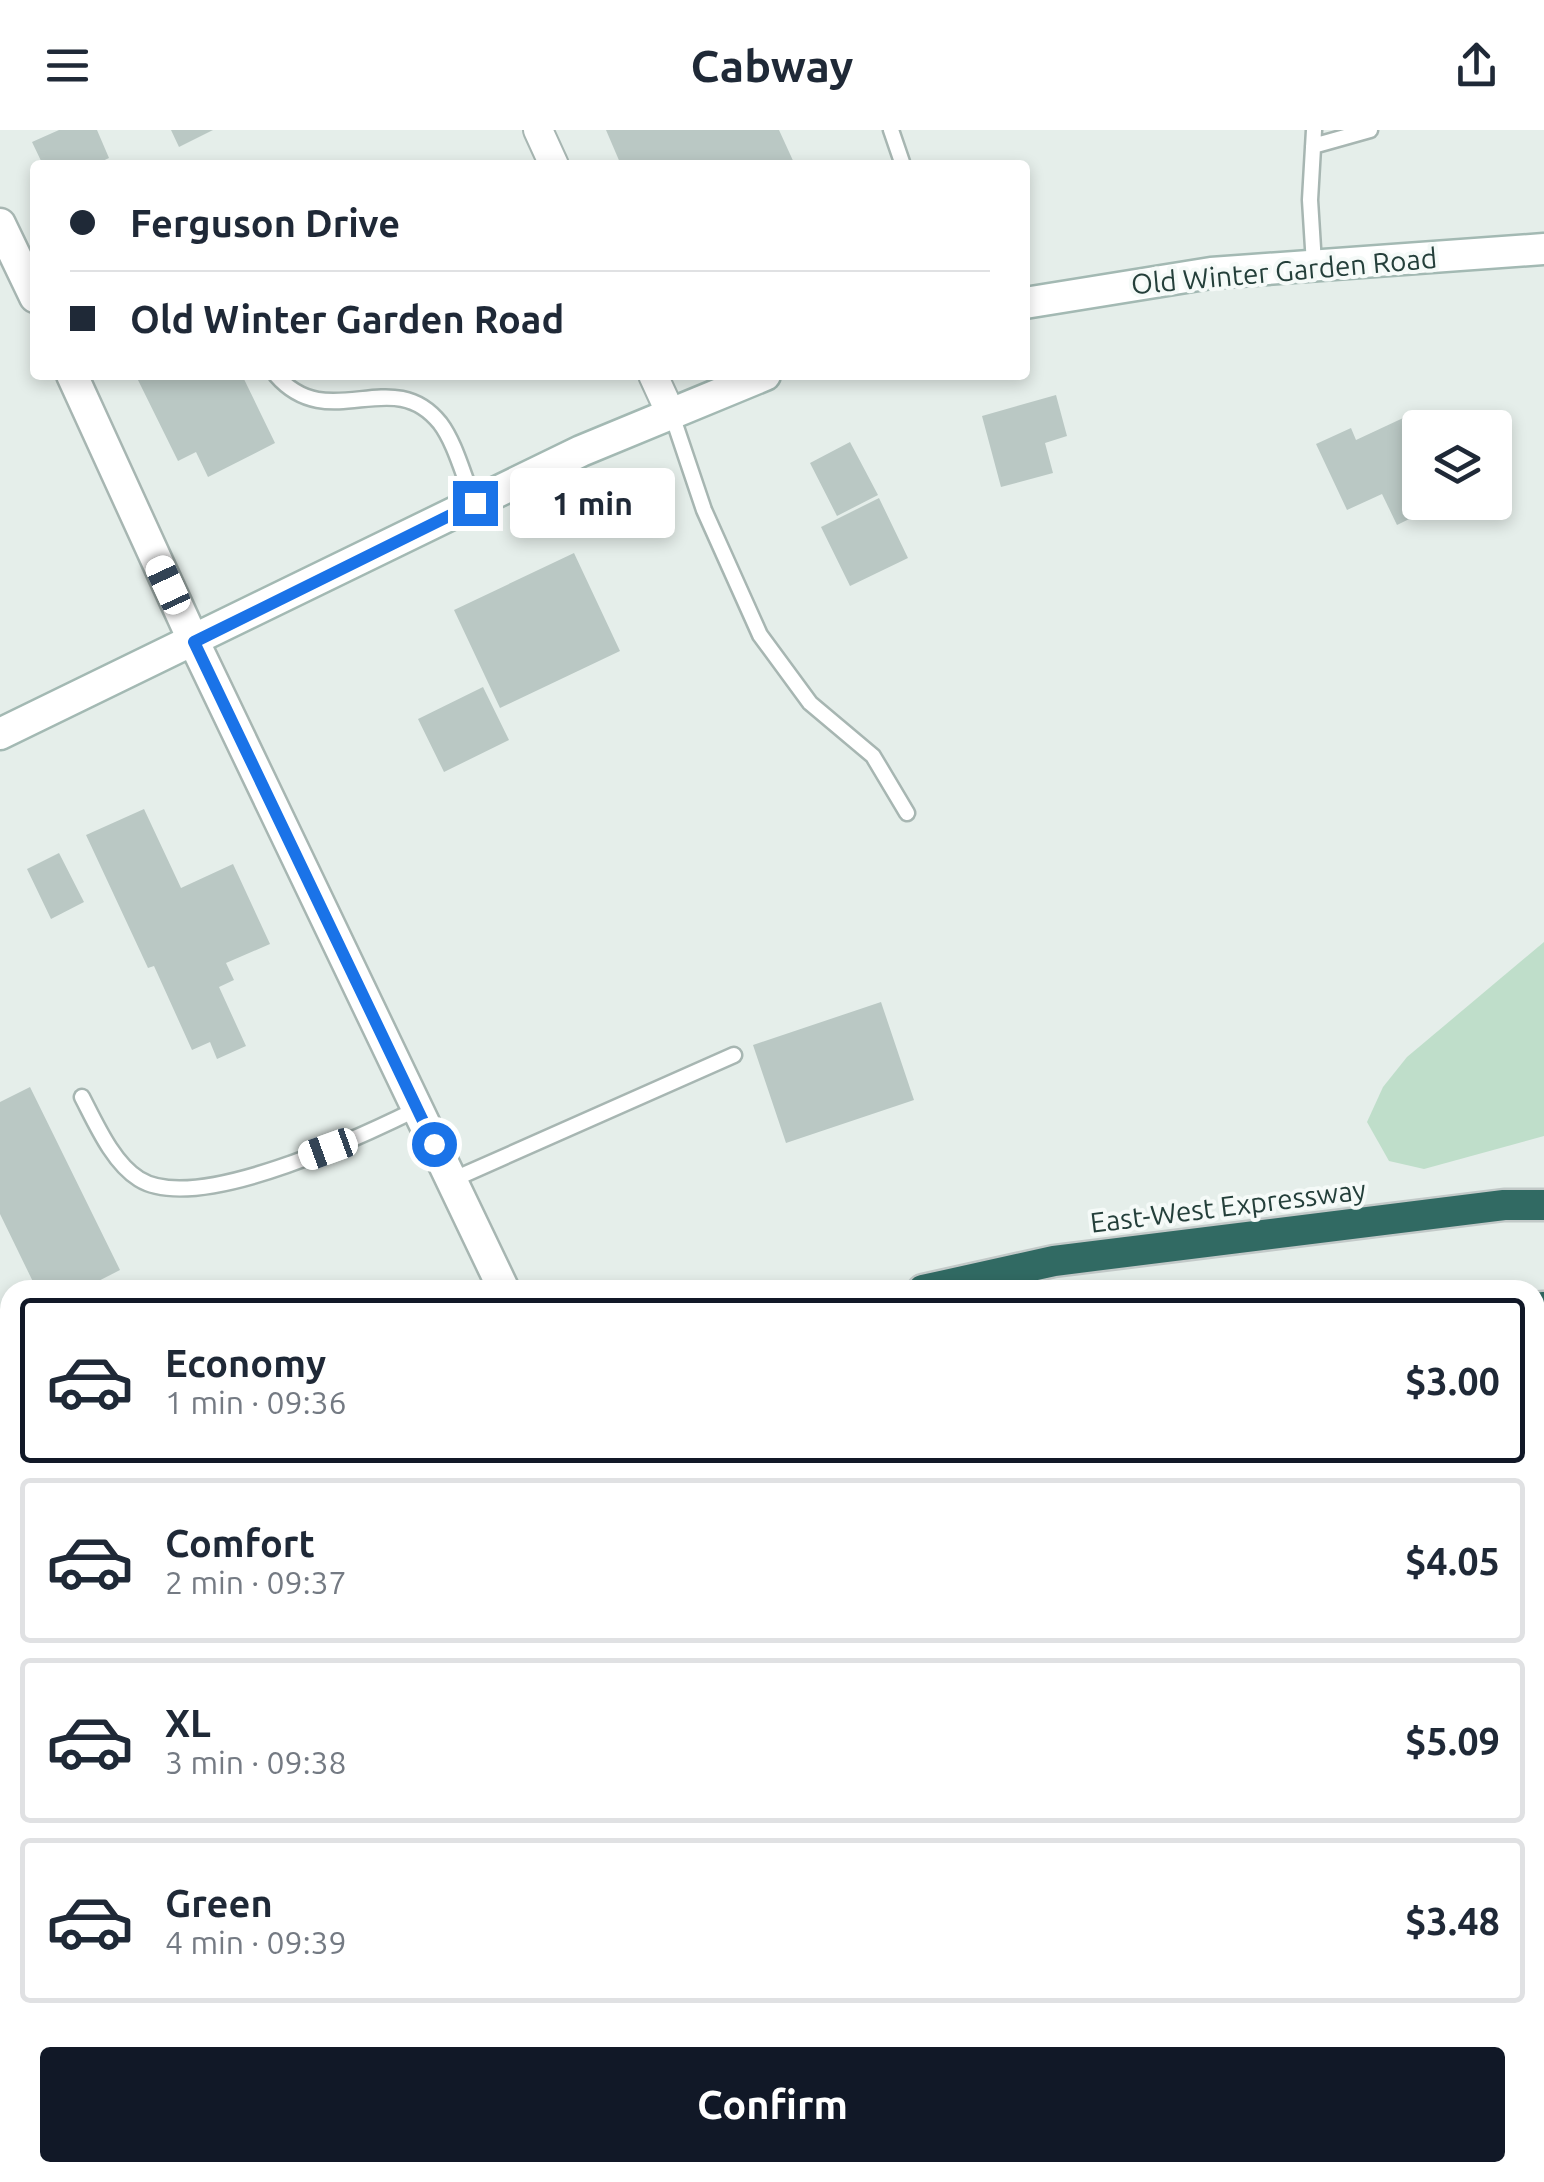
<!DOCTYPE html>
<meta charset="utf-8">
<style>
:root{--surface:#fff;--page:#f2f2f3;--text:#1f2937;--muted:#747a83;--line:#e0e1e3;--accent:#111827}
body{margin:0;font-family:Ubuntu,sans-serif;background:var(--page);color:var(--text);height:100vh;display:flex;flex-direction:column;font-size:38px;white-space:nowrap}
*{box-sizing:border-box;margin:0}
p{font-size:32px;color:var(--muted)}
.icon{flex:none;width:55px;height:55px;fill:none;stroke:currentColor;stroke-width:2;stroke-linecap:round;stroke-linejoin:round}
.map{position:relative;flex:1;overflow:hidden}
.drawer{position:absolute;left:0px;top:1150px;width:1545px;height:902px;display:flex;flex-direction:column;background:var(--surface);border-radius:30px 30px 0 0;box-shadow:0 5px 15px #0003}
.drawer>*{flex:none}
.guide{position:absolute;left:30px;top:30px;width:1000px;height:220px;border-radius:10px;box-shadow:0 5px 15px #0003;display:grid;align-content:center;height:220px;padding:0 40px;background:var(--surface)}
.fabs{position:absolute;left:1402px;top:280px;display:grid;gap:20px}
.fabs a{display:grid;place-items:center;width:110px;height:110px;border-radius:10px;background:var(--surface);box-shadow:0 5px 15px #0003;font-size:50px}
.end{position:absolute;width:45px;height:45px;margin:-22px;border:12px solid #1a73e8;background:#fff;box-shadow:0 0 0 5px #fff}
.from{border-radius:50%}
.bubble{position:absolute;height:70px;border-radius:10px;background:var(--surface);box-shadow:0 5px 15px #0003;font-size:32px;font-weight:700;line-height:70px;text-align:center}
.car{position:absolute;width:30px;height:60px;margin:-30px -15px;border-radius:12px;box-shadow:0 0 8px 2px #0007;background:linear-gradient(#fff 24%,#345 0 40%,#fff 0 76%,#345 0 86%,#fff 0)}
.guide b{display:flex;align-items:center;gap:35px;height:95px;font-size:38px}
.guide b+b{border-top:2px solid var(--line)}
.guide i{width:25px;height:25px;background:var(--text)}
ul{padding:18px 0 0;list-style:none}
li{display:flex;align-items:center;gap:30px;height:165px;margin:0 20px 15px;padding:0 20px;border:5px solid var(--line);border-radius:10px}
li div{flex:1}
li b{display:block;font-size:38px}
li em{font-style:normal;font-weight:700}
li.on{border-color:var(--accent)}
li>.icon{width:90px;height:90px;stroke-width:1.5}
.button{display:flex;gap:20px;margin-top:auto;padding:20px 40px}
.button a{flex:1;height:115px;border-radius:10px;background:var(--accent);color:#fff;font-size:40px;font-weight:700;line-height:115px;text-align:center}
header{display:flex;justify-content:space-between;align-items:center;height:130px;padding:0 40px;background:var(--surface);font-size:45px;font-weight:700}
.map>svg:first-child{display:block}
.green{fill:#bfdeca}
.building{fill:#bac8c4}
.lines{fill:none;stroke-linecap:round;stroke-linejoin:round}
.service-casing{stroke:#a7b6b2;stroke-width:19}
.minor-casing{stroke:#a7b6b2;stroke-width:32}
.tertiary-casing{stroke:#a7b6b2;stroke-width:35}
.secondary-casing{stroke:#a3b9b3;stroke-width:35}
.motorway-casing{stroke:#c2c9c8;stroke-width:35}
.service{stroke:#fff;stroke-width:14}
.minor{stroke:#fff;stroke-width:28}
.tertiary{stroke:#fff;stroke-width:30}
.secondary{stroke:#fff;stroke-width:30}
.motorway{stroke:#316a63;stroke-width:30}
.route{stroke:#1a73e8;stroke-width:12}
.labels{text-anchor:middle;stroke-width:8;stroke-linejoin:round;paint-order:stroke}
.street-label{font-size:28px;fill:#243f3a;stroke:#f5faf8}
</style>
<header><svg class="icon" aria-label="menu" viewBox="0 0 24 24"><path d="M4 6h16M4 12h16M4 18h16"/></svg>Cabway<svg class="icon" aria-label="share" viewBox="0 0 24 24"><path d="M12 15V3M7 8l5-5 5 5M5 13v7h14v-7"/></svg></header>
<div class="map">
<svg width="1544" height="2052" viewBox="0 0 1544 2052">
<rect width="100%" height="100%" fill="#e5eeea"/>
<path class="green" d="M1544,812V1006L1424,1039L1389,1031L1367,992L1383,957L1407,927Z"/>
<path class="building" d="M59,0H97L109,28L94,35H43L32,12Z
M171,0H213L179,17Z
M606,0H779L795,35H621Z
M142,245H242L275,313L208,347L196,322L178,331L137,248Z
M1056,265L1067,306L1045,313L1053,343L1001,357L982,286Z
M1416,282L1424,298H1420V372H1444L1397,395L1382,364L1347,380L1316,314L1351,298L1356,310Z
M850,312L878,365L837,386L810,333Z
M879,368L908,428L850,456L821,397Z
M574,423L620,521L500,578L454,480Z
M483,557L509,610L444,642L418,589Z
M144,679L181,758L233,734L270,814L226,833L234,850L219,857L246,916L217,929L210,912L192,920L154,836L148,838L86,705Z
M59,723L84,772L51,789L27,739Z
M881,872L914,970L786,1013L753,915Z
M30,957L120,1140L81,1160H37L0,1084V972Z
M653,2042H686L690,2052H657Z
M691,2042H742L722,2052H695Z
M1101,2042H1136L1140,2052H1080Z"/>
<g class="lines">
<defs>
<path id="service" d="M891,0L903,35
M1314,0L1310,70L1314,134
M1313,16L1370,0
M276,245C329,306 392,233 440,293C456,314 464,349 475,373
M671,282L704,380L760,505L810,573L873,626L907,683
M82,967C96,994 113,1033 139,1049C196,1085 360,1007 417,979
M452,1050L734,925"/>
<path id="minor" d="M538,0L554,35
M653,245L670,282
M851,2052L871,2042"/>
<path id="tertiary" d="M0,94L35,167
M72,245L194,512L504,1160
M0,1801L10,1796
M923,2042L927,2052"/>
<path id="secondary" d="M1025,173L1211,143L1544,119
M0,604L581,321L765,245"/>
<path id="motorway" d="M923,1160L1054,1131L1504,1075H1544
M1535,1178L1544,1177
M0,1452L10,1448
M0,1564L10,1559"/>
</defs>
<use href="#service" class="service-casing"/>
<use href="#minor" class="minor-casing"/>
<use href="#tertiary" class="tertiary-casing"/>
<use href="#secondary" class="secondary-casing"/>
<use href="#motorway" class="motorway-casing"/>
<use href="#service" class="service"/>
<use href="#minor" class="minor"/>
<use href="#tertiary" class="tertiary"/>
<use href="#secondary" class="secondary"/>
<use href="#motorway" class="motorway"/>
</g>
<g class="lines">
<path class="route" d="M434,1014L194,512L475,373"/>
</g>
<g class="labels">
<g class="street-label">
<text transform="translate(1284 141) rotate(-5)" y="10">Old Winter Garden Road</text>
<text transform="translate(1228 1076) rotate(-7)" y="10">East-West Expressway</text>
</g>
</g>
</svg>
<div class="fabs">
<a><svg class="icon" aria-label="layers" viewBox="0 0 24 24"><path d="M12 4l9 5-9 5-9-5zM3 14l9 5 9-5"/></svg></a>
</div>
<i class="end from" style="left:434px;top:1014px"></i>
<i class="end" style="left:475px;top:373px"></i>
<div class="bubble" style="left:510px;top:338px;width:165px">1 min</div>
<i class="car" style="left:168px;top:455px;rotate:335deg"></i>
<i class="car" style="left:328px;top:1019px;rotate:250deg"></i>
<div class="guide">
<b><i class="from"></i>Ferguson Drive</b>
<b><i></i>Old Winter Garden Road</b>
</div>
<section class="drawer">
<ul>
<li class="on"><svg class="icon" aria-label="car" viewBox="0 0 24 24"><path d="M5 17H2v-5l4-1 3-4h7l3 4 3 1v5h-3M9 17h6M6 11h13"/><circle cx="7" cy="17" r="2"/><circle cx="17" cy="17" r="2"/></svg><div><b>Economy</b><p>1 min · 09:36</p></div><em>$3.00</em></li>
<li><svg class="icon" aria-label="car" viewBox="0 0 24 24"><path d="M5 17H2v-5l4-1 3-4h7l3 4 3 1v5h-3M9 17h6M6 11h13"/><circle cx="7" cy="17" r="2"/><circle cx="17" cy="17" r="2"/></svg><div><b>Comfort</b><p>2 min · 09:37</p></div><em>$4.05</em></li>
<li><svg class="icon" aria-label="car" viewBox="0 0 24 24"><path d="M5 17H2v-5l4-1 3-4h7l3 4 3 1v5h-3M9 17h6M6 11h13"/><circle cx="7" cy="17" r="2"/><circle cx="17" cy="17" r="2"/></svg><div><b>XL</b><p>3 min · 09:38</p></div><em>$5.09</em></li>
<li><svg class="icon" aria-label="car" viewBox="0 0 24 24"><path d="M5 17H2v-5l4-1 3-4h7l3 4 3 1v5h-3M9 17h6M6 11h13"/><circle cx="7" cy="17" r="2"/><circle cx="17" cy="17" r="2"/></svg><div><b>Green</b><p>4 min · 09:39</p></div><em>$3.48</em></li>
</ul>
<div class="button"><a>Confirm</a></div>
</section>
</div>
